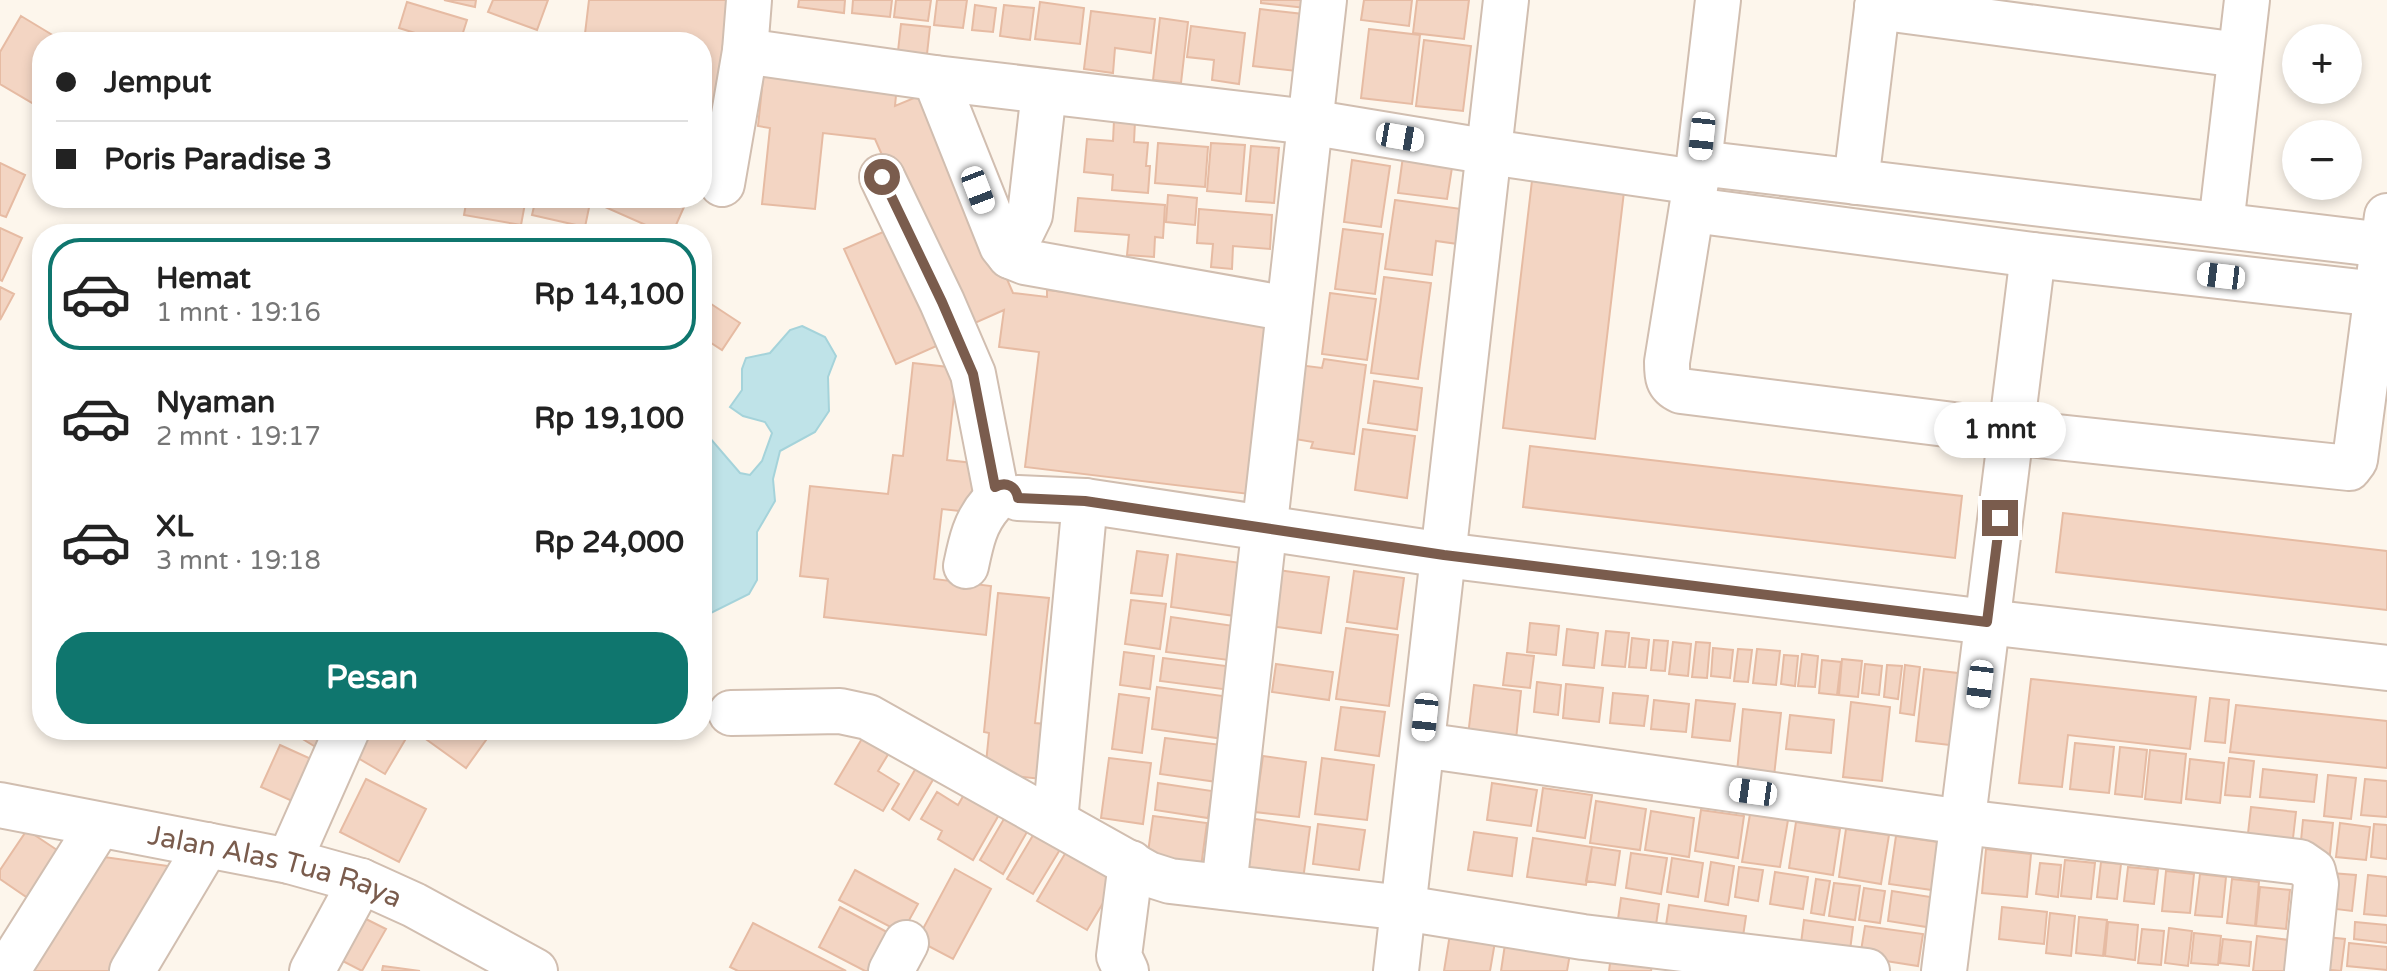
<!DOCTYPE html>
<html lang="id">
<meta charset="utf-8">
<style>
:root{--surface:#fff;--page:#f2f2f2;--text:#222;--muted:#767676;--line:#e0e0e0;--accent:#0f766e}
body{margin:0;font-family:"Varela Round",sans-serif;background:var(--page);color:var(--text);height:100vh;display:flex;flex-direction:column;font-size:30px;white-space:nowrap}
*{box-sizing:border-box;margin:0}
p{font-size:26px;color:var(--muted)}
.icon{flex:none;width:44px;height:44px;fill:none;stroke:currentColor;stroke-width:2;stroke-linecap:round;stroke-linejoin:round}
.map{position:relative;flex:1;overflow:hidden}
.drawer{position:absolute;left:32px;top:224px;width:680px;height:516px;display:flex;flex-direction:column;background:var(--surface);border-radius:32px;box-shadow:0 4px 12px #0003}
.drawer>*{flex:none}
.hud{position:absolute;left:32px;top:32px;width:680px;height:176px;border-radius:32px;box-shadow:0 4px 12px #0003;display:grid;align-content:center;height:176px;padding:0 24px;background:var(--surface)}
.tools{position:absolute;left:2282px;top:24px;display:grid;gap:16px}
.tools a{display:grid;place-items:center;width:80px;height:80px;border-radius:50%;background:var(--surface);box-shadow:0 4px 12px #0003;font-size:40px}
.end{position:absolute;width:36px;height:36px;margin:-18px;border:10px solid #7a5c4d;background:#fff;box-shadow:0 0 0 4px #fff}
.from{border-radius:50%}
.bubble{position:absolute;height:56px;border-radius:28px;background:var(--surface);box-shadow:0 4px 12px #0003;font-size:26px;font-weight:700;line-height:56px;text-align:center}
.car{position:absolute;width:24px;height:48px;margin:-24px -12px;border-radius:10px;box-shadow:0 0 6px 2px #0007;background:linear-gradient(#fff 24%,#345 0 40%,#fff 0 76%,#345 0 86%,#fff 0)}
.hud b{display:flex;align-items:center;gap:28px;height:76px;font-size:30px}
.hud b+b{border-top:2px solid var(--line)}
.hud i{width:20px;height:20px;background:var(--text)}
ul{padding:14px 0 0;list-style:none}
li{display:flex;align-items:center;gap:24px;height:112px;margin:0 16px 12px;padding:0 8px;border:4px solid transparent;border-radius:32px}
li div{flex:1}
li b{display:block;font-size:30px}
li em{font-style:normal;font-weight:700}
li.current{border-color:var(--accent)}
li>.icon{width:72px;height:72px;stroke-width:1.5}
.button{display:flex;gap:16px;margin-top:auto;padding:16px 24px}
.button a{flex:1;height:92px;border-radius:32px;background:var(--accent);color:#fff;font-size:32px;font-weight:700;line-height:92px;text-align:center}
.map>svg:first-child{display:block}
.water{fill:#bfe3e8;stroke:#a5d3da;stroke-width:2}
.building{fill:#f3d5c3;stroke:#e6bba3;stroke-width:2}
.lines{fill:none;stroke-linecap:round;stroke-linejoin:round}
.minor-casing{stroke:#d1beb0;stroke-width:48}
.minor{stroke:#fff;stroke-width:44}
.route{stroke:#7a5c4d;stroke-width:10}
.labels{text-anchor:middle;stroke-width:6;stroke-linejoin:round;paint-order:stroke}
.street-label{font-size:28px;fill:#7a5c4d;stroke:#fffaf3}
</style>
<div class="map">
<svg width="2387" height="971" viewBox="0 0 2387 971">
<rect width="100%" height="100%" fill="#fdf6ec"/>
<path class="water" d="M802,326L825,337L836,356L828,377L829,411L815,432L780,451L773,479L775,501L757,532V580L749,594L709,614L702,611V444L710,438L740,473L750,475L762,461L772,433L765,422L743,416L730,407L742,390V369L746,358L770,353L790,330Z"/>
<path class="building" d="M444,0H476L475,7Z
M493,0H548L537,30L488,12Z
M589,0H738L723,120L702,117V42H584Z
M799,0H845L844,13L798,7Z
M853,0H892L890,17L852,13Z
M896,0H931L928,21L894,17Z
M937,0H967L963,28L934,25Z
M1261,0H1315L1314,9L1261,3Z
M1364,0H1412L1409,26L1361,20Z
M1417,0H1469L1464,39L1413,33Z
M407,2L467,20L460,42H444L399,28Z
M1040,2L1084,8L1080,44L1035,39Z
M975,5L996,8L993,32L972,30Z
M1004,5L1034,8L1030,40L1000,36Z
M1260,9L1312,15L1305,72L1253,66Z
M1091,11L1155,19L1151,53L1115,48L1113,73L1084,69Z
M21,16L64,42H42V101L39,107L0,84V52Z
M1160,18L1188,22L1181,83L1153,80Z
M901,24L930,27L927,54L898,51Z
M1191,26L1245,33L1239,84L1212,80L1214,60L1187,57Z
M1369,29L1420,35L1412,104L1361,98Z
M1424,40L1471,46L1463,111L1416,106Z
M765,60L898,74L895,106L926,93L1013,293L1047,297V290L1271,317L1249,494L1025,467L1039,352L999,347L1004,310L959,330L875,139L823,133L815,209L762,204L770,128L758,126Z
M1114,120L1135,121L1134,142L1148,143L1146,166H1150L1148,193L1112,190L1113,175L1084,172L1087,139L1113,141Z
M1158,143L1208,147L1205,187L1155,183Z
M1211,143L1245,145L1241,194L1207,191Z
M1251,146L1279,148L1274,203L1246,201Z
M1404,149L1454,155L1447,199L1398,193Z
M1352,160L1390,166L1381,227L1344,222Z
M0,163L25,175L6,217L0,215Z
M1533,172L1625,183L1595,439L1503,428Z
M1168,195L1197,198L1195,225L1166,222Z
M467,198H526L521,225L464,215Z
M536,198H591L585,227L532,215Z
M609,198H688L672,234H666L605,207Z
M1078,198L1165,205L1163,238L1155,237L1154,257L1127,255L1129,235L1075,231Z
M1395,200L1469,210L1465,245L1436,241L1432,275L1385,269Z
M1199,209L1272,215L1270,249L1233,246L1232,269L1211,267L1213,244L1197,243Z
M899,225L950,340L896,364L844,249Z
M0,228L22,238L2,281L0,280Z
M1343,229L1383,234L1375,294L1335,289Z
M1384,277L1431,283L1418,379L1371,373Z
M0,287L14,294L0,320Z
M1330,293L1376,299L1367,360L1322,354Z
M702,298L740,323L722,350L702,337Z
M1324,359L1366,365L1354,454L1311,448L1313,442L1289,438L1299,365L1322,368Z
M913,363L957,368L947,460L982,464L977,513L942,509L934,579L991,586L986,635L824,617L828,579L800,576L810,486L888,494L893,455L903,456Z
M1374,381L1422,388L1417,430L1368,423Z
M1363,429L1415,436L1407,498L1355,490Z
M1530,446L1962,496L1955,558L1523,507Z
M2063,513L2387,551V610L2056,572Z
M1137,551L1168,555L1162,596L1131,593Z
M1177,554L1241,563L1235,616L1171,607Z
M1278,570L1329,577L1321,633L1270,626Z
M1354,571L1404,578L1397,629L1347,622Z
M998,593L1049,598L1035,723L1057,725L1051,780L985,773L989,733L984,732Z
M1131,600L1166,604L1160,649L1125,644Z
M1171,617L1241,627L1236,661L1166,652Z
M1530,623L1559,626L1556,655L1527,652Z
M1346,628L1398,635L1389,706L1336,699Z
M1567,629L1598,633L1594,668L1563,665Z
M1606,631L1629,633L1625,667L1602,665Z
M1632,638L1649,640L1646,668L1629,667Z
M1654,640L1668,641L1665,671L1651,670Z
M1673,642L1691,644L1688,676L1669,674Z
M1696,642L1710,643L1707,678L1692,677Z
M1713,648L1733,650L1730,678L1711,676Z
M1738,649L1752,650L1748,682L1734,681Z
M1757,649L1780,651L1776,685L1753,683Z
M1124,652L1154,656L1150,689L1120,685Z
M1507,653L1534,656L1530,688L1503,685Z
M1802,654L1818,656L1815,687L1798,686Z
M1784,655L1798,656L1795,686L1781,684Z
M1163,658L1234,667L1230,690L1160,681Z
M1842,659L1862,661L1858,697L1839,695Z
M1822,660L1841,662L1837,695L1819,693Z
M1276,664L1333,672L1329,700L1272,692Z
M1865,664L1882,666L1879,695L1862,693Z
M1887,665L1902,666L1898,699L1884,697Z
M1905,665L1920,667L1914,715L1900,713Z
M1924,669L1966,674L1958,746L1916,741Z
M2031,679L2196,697L2190,749L2068,735L2062,787L2019,783Z
M1537,682L1561,685L1558,715L1534,712Z
M1566,684L1603,688L1599,722L1563,718Z
M1474,685L1521,691L1515,749L1467,744Z
M1157,687L1230,697L1224,739L1152,729Z
M1613,693L1648,696L1644,726L1610,723Z
M1119,694L1149,698L1142,753L1112,749Z
M2210,698L2229,700L2225,743L2205,741Z
M1654,700L1689,704L1686,732L1651,729Z
M1696,700L1735,704L1730,741L1692,737Z
M1851,702L1890,707L1882,781L1843,777Z
M2236,705L2387,721V768L2230,752Z
M1341,707L1385,712L1379,756L1335,750Z
M1743,709L1781,713L1774,776L1737,772Z
M1790,715L1834,720L1831,753L1786,749Z
M288,730H343L327,754Z
M352,730H411L385,774L341,748Z
M428,730H488L491,733L466,768L423,737Z
M866,732L892,748L878,771L899,784L883,811L835,784Z
M1165,738L1222,745L1217,782L1160,774Z
M2075,743L2114,747L2109,793L2070,789Z
M280,745L320,763L301,805L261,787Z
M2120,747L2147,750L2142,797L2115,794Z
M2150,750L2186,754L2181,803L2145,799Z
M1263,756L1306,762L1299,817L1255,812Z
M1109,758L1151,763L1143,824L1101,818Z
M1322,758L1374,765L1367,820L1315,814Z
M2229,758L2254,761L2250,797L2225,795Z
M2190,759L2224,763L2220,803L2186,799Z
M919,763L937,773L909,820L892,809Z
M2263,769L2317,775L2314,802L2260,797Z
M2328,775L2356,778L2351,819L2324,816Z
M366,779L426,809L399,862L340,832Z
M2365,779L2387,781V817L2361,815Z
M1158,783L1212,791L1208,818L1155,810Z
M1492,783L1537,790L1531,826L1487,820Z
M969,786L1004,806L973,860L938,839L942,831L921,819L937,792L958,805Z
M1543,788L1592,795L1585,838L1537,831Z
M1596,801L1646,809L1640,850L1590,843Z
M2251,807L2296,812L2292,847L2247,842Z
M1701,810L1744,816L1738,858L1695,851Z
M1651,811L1694,818L1689,857L1645,850Z
M1008,812L1031,825L1003,874L980,860Z
M1750,814L1788,820L1780,867L1742,862Z
M1153,816L1207,823L1200,874L1146,867Z
M1255,819L1310,827L1303,880L1248,873Z
M2303,820L2333,823L2330,854L2300,851Z
M1796,822L1840,829L1833,875L1789,868Z
M2340,823L2370,827L2366,860L2336,857Z
M1318,824L1365,830L1359,870L1313,864Z
M2374,824L2387,825V859L2371,857Z
M1038,827L1064,843L1033,894L1007,879Z
M1846,829L1889,835L1881,884L1839,877Z
M27,830L69,858L38,905L0,879V870Z
M1474,832L1517,838L1512,876L1468,870Z
M1896,836L1945,843L1939,891L1889,884Z
M1533,838L1592,847L1586,885L1527,877Z
M1069,847L1119,876L1087,930L1037,901Z
M1592,847L1620,851L1615,885L1586,881Z
M1986,849L2031,854L2027,897L1982,893Z
M1631,853L1667,858L1661,894L1626,888Z
M97,856L175,867L111,971H28Z
M1672,858L1703,863L1698,897L1667,892Z
M2065,860L2095,863L2091,899L2061,896Z
M1711,862L1734,866L1728,905L1705,901Z
M2101,862L2121,864L2117,899L2097,897Z
M2040,863L2061,865L2058,897L2036,894Z
M1739,867L1763,870L1758,901L1735,897Z
M2128,867L2158,870L2154,904L2124,901Z
M955,869L991,889L953,959L917,940Z
M855,870L918,904L902,933L839,900Z
M2166,871L2194,874L2190,913L2162,911Z
M1775,872L1808,877L1803,909L1770,904Z
M2331,873L2356,875L2352,911L2327,908Z
M2200,874L2226,877L2222,917L2195,915Z
M2368,875L2387,877V916L2364,914Z
M1816,879L1830,881L1824,915L1811,913Z
M2232,879L2259,882L2255,926L2227,923Z
M1834,883L1860,886L1855,920L1829,916Z
M2260,887L2290,890L2286,929L2256,926Z
M1864,888L1885,891L1880,923L1859,920Z
M1892,891L1937,898L1933,928L1888,921Z
M1621,898L1659,904L1655,932L1617,926Z
M1669,905L1746,916L1742,943L1665,932Z
M840,907L900,939L884,971H865L819,947Z
M2002,907L2047,912L2044,944L1999,939Z
M2050,913L2075,916L2071,956L2046,953Z
M356,914L386,929L362,971L333,956Z
M2079,917L2107,920L2103,956L2076,953Z
M1804,920L1853,927L1849,958L1800,951Z
M2108,922L2138,925L2135,960L2105,956Z
M2355,922L2387,925V943L2354,939Z
M753,923L846,971H738L730,967Z
M1865,926L1923,934L1918,966L1860,957Z
M1451,928L1496,936L1490,971H1444Z
M2169,928L2192,931L2188,966L2165,963Z
M2142,929L2164,931L2161,965L2138,963Z
M1507,931L1572,942L1567,971H1501Z
M2194,933L2221,936L2218,965L2191,963Z
M2257,936L2289,940L2286,971H2253Z
M2316,936L2345,939L2341,971L2312,968Z
M2223,939L2251,942L2249,966L2220,963Z
M2349,943L2387,947V970L2347,966Z
M1612,949L1654,955L1651,971H1609Z
M383,966L420,971H382Z"/>
<g class="lines">
<defs>
<g id="minor">
<path d="M1718,0L1699,163L1667,362C1667,376 1667,385 1681,391L2010,432L2349,468L2355,460L2387,216"/>
<path d="M1877,7L2239,55"/>
<path d="M745,51L935,78L1309,122L1490,152L1696,182"/>
<path d="M935,78L1002,246L1010,256L1025,262L1289,309"/>
<path d="M1699,163L2384,245"/>
<path d="M882,177L942,302L973,374L995,487"/>
<path d="M1856,182L1878,0"/>
<path d="M722,184L745,51L749,0"/>
<path d="M1693,210L2033,255L2378,294"/>
<path d="M2221,225L2247,0"/>
<path d="M1010,256L1030,215L1044,91"/>
<path d="M1018,498L1085,501L1444,555L1987,622L2387,668"/>
<path d="M966,566C971,542 975,522 991,504"/>
<path d="M731,713L840,711L868,717L1148,874L1170,881L1404,908L1583,937L1867,971"/>
<path d="M1422,745L1963,822L2300,862L2313,871L2316,884L2307,971"/>
<path id="s1" d="M0,805L289,861L361,881L414,905L535,971"/>
<path d="M1055,821L1085,501"/>
<path d="M289,861L347,730"/>
<path d="M1224,887L1324,0"/>
<path d="M7,971L99,825"/>
<path d="M132,971L207,845"/>
<path d="M312,971L361,881"/>
<path d="M891,971L906,943"/>
<path d="M1126,971L1119,956L1131,863"/>
<path d="M1396,971L1506,0"/>
<path d="M1944,971L2033,255"/>
</g>
</defs>
<use href="#minor" class="minor-casing"/>
<use href="#minor" class="minor"/>
</g>
<g class="lines">
<path class="route" d="M882,177L942,302L973,374L995,487C1006,481 1016,486 1018,498L1085,501L1444,555L1987,622L2000,518"/>
</g>
<g class="labels">
<g class="street-label">
<text dy="10" stroke="none"><textPath href="#s1" startOffset="282">Jalan Alas Tua Raya</textPath></text>
</g>
</g>
</svg>
<div class="tools">
<a>+</a>
<a>−</a>
</div>
<i class="end from" style="left:882px;top:177px"></i>
<i class="end" style="left:2000px;top:518px"></i>
<div class="bubble" style="left:1934px;top:402px;width:132px">1 mnt</div>
<i class="car" style="left:1702px;top:136px;rotate:186deg"></i>
<i class="car" style="left:1400px;top:137px;rotate:100deg"></i>
<i class="car" style="left:978px;top:190px;rotate:159deg"></i>
<i class="car" style="left:2221px;top:276px;rotate:277deg"></i>
<i class="car" style="left:1980px;top:684px;rotate:187deg"></i>
<i class="car" style="left:1425px;top:717px;rotate:186deg"></i>
<i class="car" style="left:1753px;top:792px;rotate:278deg"></i>
<div class="hud">
<b><i class="from"></i>Jemput</b>
<b><i></i>Poris Paradise 3</b>
</div>
<section class="drawer">
<ul>
<li class="current"><svg class="icon" aria-label="car" viewBox="0 0 24 24"><path d="M5 17H2v-5l4-1 3-4h7l3 4 3 1v5h-3M9 17h6M6 11h13"/><circle cx="7" cy="17" r="2"/><circle cx="17" cy="17" r="2"/></svg><div><b>Hemat</b><p>1 mnt · 19:16</p></div><em>Rp 14,100</em></li>
<li><svg class="icon" aria-label="car" viewBox="0 0 24 24"><path d="M5 17H2v-5l4-1 3-4h7l3 4 3 1v5h-3M9 17h6M6 11h13"/><circle cx="7" cy="17" r="2"/><circle cx="17" cy="17" r="2"/></svg><div><b>Nyaman</b><p>2 mnt · 19:17</p></div><em>Rp 19,100</em></li>
<li><svg class="icon" aria-label="car" viewBox="0 0 24 24"><path d="M5 17H2v-5l4-1 3-4h7l3 4 3 1v5h-3M9 17h6M6 11h13"/><circle cx="7" cy="17" r="2"/><circle cx="17" cy="17" r="2"/></svg><div><b>XL</b><p>3 mnt · 19:18</p></div><em>Rp 24,000</em></li>
</ul>
<div class="button"><a>Pesan</a></div>
</section>
</div>
